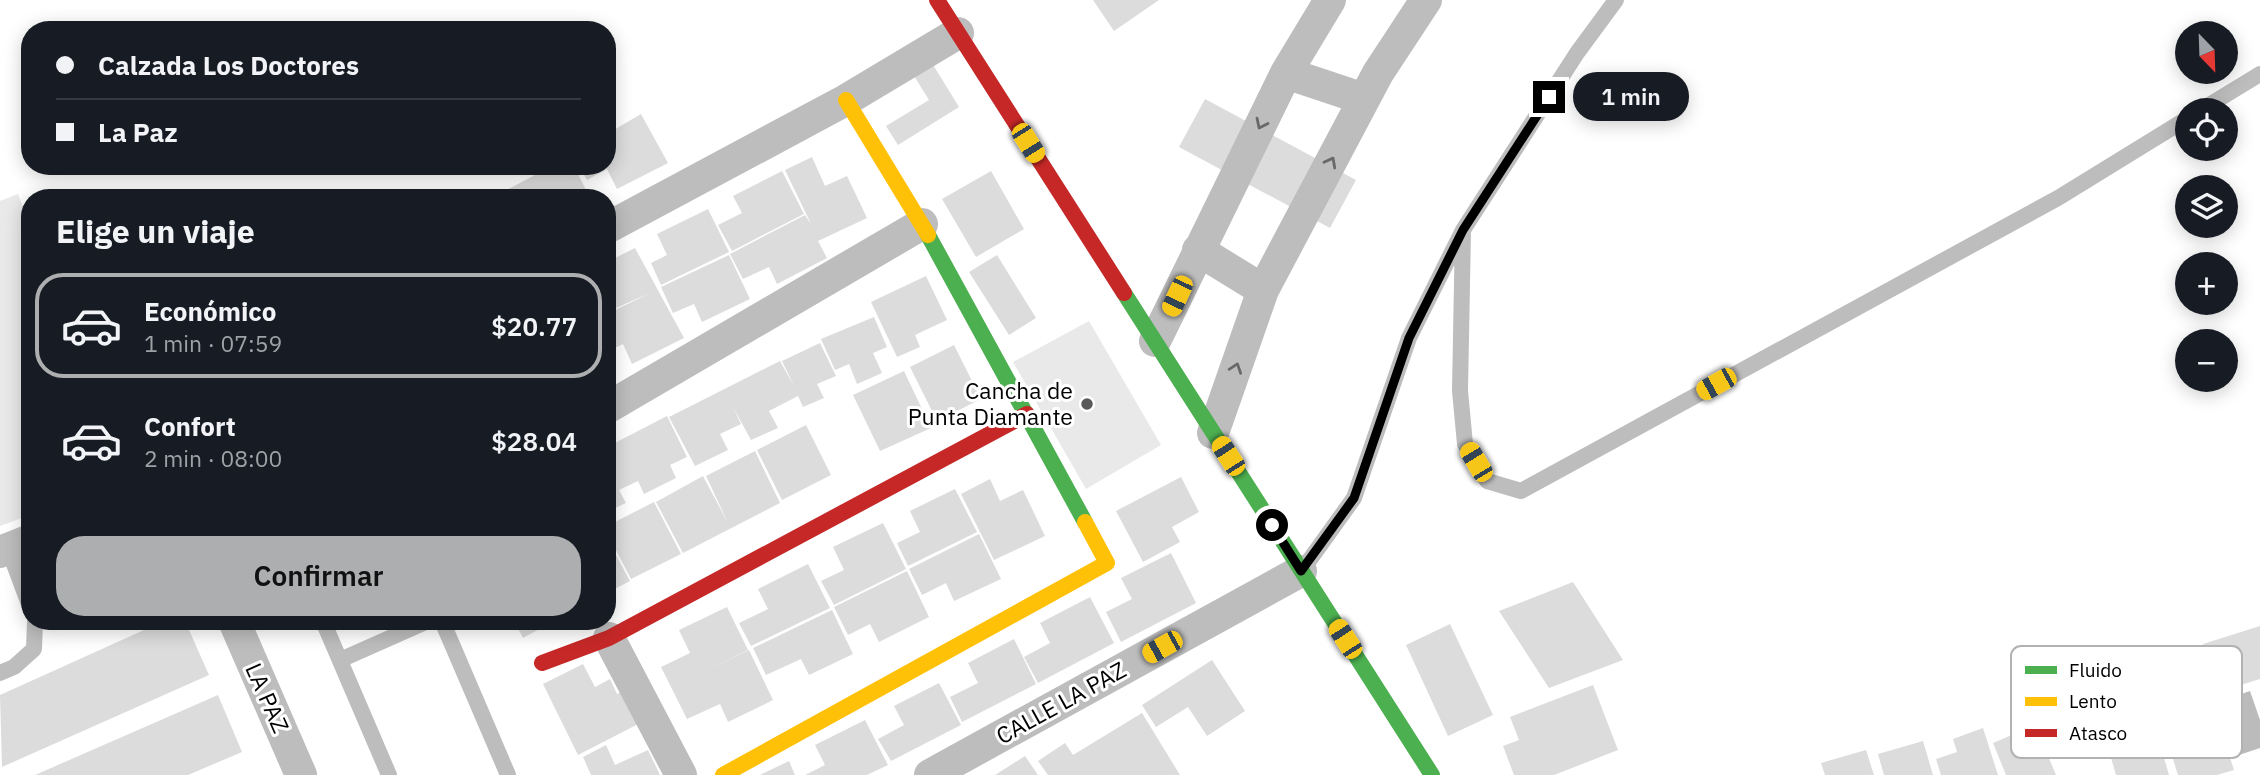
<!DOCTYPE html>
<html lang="es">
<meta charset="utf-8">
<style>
:root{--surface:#171b24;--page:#20242c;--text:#f1f3f6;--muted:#9ea1a6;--line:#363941;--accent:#adaeaf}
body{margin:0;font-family:"IBM Plex Sans",sans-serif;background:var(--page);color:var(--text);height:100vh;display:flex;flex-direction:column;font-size:26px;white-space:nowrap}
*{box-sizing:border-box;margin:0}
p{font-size:23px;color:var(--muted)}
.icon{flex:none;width:38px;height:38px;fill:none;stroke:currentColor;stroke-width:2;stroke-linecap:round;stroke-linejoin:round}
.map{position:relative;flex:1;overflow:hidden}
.sheet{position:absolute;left:21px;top:189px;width:595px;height:441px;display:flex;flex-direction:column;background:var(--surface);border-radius:28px;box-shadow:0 4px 18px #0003}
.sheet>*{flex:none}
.hud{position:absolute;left:21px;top:21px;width:595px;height:154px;border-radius:28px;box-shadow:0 4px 18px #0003;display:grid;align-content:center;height:154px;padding:0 35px;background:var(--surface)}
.needle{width:46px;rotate:157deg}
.fabs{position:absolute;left:2175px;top:21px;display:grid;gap:14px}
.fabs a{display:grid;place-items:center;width:63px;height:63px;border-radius:50%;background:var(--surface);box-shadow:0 4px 18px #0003;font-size:35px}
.end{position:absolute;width:32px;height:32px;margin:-16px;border:9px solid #000;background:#fff;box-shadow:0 0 0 4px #fff}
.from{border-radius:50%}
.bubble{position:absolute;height:49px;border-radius:24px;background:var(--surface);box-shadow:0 4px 18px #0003;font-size:23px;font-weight:600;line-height:49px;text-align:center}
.car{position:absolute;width:21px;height:42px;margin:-21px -10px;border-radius:9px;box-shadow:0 0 5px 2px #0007;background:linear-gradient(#f5c518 24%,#345 0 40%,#f5c518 0 76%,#345 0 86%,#f5c518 0)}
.hud b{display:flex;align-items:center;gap:24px;height:66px;font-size:26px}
.hud b+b{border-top:2px solid var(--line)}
.hud i{width:18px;height:18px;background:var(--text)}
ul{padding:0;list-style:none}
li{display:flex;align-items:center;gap:21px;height:105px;margin:0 14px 10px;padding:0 21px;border:4px solid transparent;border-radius:28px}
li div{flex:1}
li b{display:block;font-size:26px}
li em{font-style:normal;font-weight:600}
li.current{border-color:var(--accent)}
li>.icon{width:63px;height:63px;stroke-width:1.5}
h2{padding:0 35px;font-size:32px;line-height:84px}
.button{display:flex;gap:14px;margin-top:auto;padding:14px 35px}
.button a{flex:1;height:80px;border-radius:28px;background:var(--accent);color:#111;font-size:28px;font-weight:600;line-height:80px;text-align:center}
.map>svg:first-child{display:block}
.green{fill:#e9e9e9}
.water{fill:#bbb}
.building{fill:#dcdcdc}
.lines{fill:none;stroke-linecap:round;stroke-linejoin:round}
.lane{stroke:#bdbdbd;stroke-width:16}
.street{stroke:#bdbdbd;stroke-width:32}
.fast{stroke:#4caf50;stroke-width:16}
.slow{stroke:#ffc107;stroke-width:16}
.jam{stroke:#c62828;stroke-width:16}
.oneway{stroke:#686868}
.route{stroke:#000;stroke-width:9}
.poi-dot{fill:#595959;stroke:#fff;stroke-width:2.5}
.labels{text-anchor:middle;stroke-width:6;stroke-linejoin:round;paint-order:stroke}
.poi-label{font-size:23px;fill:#000;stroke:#fff;text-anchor:end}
.street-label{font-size:23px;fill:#000;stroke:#fff}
.key{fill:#fff;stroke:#b2b2b2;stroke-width:2}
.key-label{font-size:19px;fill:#000}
</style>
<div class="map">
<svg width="2260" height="775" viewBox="0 0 2260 775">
<rect width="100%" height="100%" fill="#fff"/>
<path class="green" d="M18,194L30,225V515L0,526V201Z
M1089,321L1161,445L1086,489L1013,362Z"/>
<path class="water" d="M2250,691L2260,720V748L2236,756L2218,702Z"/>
<path class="building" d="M1093,0H1159L1114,31Z
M919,42L959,107L898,145L886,126L929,100L900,53Z
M1205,99L1356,180L1330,228L1179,147Z
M641,114L668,163L617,189L607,169L587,180L579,166H607V134Z
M812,157L825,186L847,176L867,218L818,241L827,258L777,284L769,267L743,279L730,254L805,215L811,224L785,170Z
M552,166H574L590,198H498L497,195Z
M782,171L804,214L732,251L718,225L742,213L733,196Z
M991,171L1024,229L976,257L942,199Z
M708,209L729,252L661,285L651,263L667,255L657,234Z
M635,248L684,338L632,364L623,344L607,352V314L650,293L607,312V262Z
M729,255L750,299L702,322L694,304L673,313L661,287Z
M997,255L1036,318L1009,335L969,272Z
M926,276L947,320L915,335L920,347L897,357L871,302Z
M874,317L887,347L873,353L882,373L857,384L849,364L835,370L821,339Z
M820,343L836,376L817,384L824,398L803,407L798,396L769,411L778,428L751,440L733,407L741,424L720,434L728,450L695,466L669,417L780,361L794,386L782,361Z
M954,345L981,399L937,421L910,367Z
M904,371L931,428L880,451L853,395Z
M667,416L687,457L670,465L676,478L644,494L638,481L619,490L626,503L607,512V447Z
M806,425L831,475L782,500L757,450Z
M755,451L780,503L683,553L656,502L703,476L728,523L706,476Z
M1181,477L1199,512L1172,527L1180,542L1143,562L1116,511Z
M990,479L1000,501L1023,490L1045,536L994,560L961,494Z
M955,489L977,532L908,566L897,543L920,532L910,511Z
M654,502L681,554L631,579L607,533V526Z
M883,523L906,569L834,605L821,581L844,570L833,547Z
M979,534L1001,579L954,601L946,583L922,595L909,569Z
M607,538L630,581L607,593Z
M1171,553L1196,603L1121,642L1106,612L1132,599L1121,578Z
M808,564L830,608L751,646L739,623L768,609L758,589Z
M907,571L929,617L879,642L870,624L848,635L834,607Z
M1573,582L1623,660L1549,688L1499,611Z
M1090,597L1114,643L1038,683L1024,657L1050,643L1040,623Z
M727,607L748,650L710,669L749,650L773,700L728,722L720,704L687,719L661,667L690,653L679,630Z
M832,610L853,654L809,675L801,659L766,675L753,648Z
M164,621H185L209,675L2,767L0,695Z
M514,621H554L523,638Z
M1450,624L1493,715L1448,736L1406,645Z
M2260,626V679L2218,692L2203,644Z
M1014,639L1036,684L962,722L950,697L978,683L968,663Z
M1212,660L1245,711L1207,736L1188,707L1156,727L1142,705Z
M583,664L595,687L610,679L617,694L628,689L644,721L578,755L543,684Z
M2199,664L2214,709L2192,715L2200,740L2222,733L2234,770L2217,775H2178L2148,680Z
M2141,678L2169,775H2116L2092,692Z
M939,683L961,725L891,761L878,739L904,725L894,706Z
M1593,685L1618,750L1554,775H1514L1503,746L1519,740L1510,717Z
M218,695L242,752L188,775H35Z
M1142,713L1180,775H1048L1038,761L1065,743L1073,755Z
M865,720L888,765L867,775H805L825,765L815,745Z
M2035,725L2056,775H2006L1993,743Z
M1983,728L1998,775H1941L1936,759L1957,752L1953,739Z
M1923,741L1933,775H1884L1878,754Z
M606,745L615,765L648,750L660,775H591L583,757Z
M1866,750L1874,775H1825L1821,763Z
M1025,756L1038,775H995Z
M789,761L795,775H760Z"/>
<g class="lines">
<path class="lane" d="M2201,110L2260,74
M1463,230L1460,391L1465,444L1487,481L1521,491L2058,198L2188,118
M8,548L30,607
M1303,569L1354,498L1409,338L1463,230L1577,53L1616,0
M323,621L389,775
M442,621L508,775
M340,660L428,621
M0,673L14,667L34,649L35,621"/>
<path class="street" d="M1286,73L1364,99
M607,228L846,100L958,33
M1198,250L1263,290
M1155,341L1286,73L1330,0
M607,408L922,224
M1213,433L1263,290L1378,73L1426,0
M0,552L30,540
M234,621L301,775
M609,638L681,775
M930,775L1301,571"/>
<path class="fast" d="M928,235L1085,522
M1124,293L1432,775"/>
<path class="slow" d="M846,100L928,235
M723,775L1107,563L1085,522"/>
<path class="jam" d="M937,0L1124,293
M542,663L609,638L1027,414"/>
</g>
<defs><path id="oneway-chevron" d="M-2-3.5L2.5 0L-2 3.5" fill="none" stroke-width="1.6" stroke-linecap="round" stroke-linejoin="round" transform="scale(1.75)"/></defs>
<g class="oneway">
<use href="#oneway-chevron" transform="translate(1261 124) rotate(116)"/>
<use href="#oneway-chevron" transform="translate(1331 162) rotate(-62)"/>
<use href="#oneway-chevron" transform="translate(1236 368) rotate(-71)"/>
</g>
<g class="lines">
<path class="route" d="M1272,525L1301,571L1354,498L1409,338L1463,230L1549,97"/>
</g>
<circle class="poi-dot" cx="1087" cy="404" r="7"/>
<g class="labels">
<g class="poi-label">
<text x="1073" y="399">Cancha de<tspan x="1073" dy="26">Punta Diamante</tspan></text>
</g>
<g class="street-label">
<text transform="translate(267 698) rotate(66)" y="8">LA PAZ</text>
<text transform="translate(1061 703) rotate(-29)" y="8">CALLE LA PAZ</text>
</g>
</g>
<rect x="2011" y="646" width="231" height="112" rx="10" class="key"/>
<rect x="2025" y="666" width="32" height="8" fill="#4caf50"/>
<rect x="2025" y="697" width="32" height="9" fill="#ffc107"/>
<rect x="2025" y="729" width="32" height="8" fill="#c62828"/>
<g class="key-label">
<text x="2069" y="677">Fluido</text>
<text x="2069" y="708">Lento</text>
<text x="2069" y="740">Atasco</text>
</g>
</svg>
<div class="fabs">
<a><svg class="needle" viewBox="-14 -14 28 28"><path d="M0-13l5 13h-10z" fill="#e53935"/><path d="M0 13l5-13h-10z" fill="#9ea1a6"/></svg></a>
<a><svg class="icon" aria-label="locate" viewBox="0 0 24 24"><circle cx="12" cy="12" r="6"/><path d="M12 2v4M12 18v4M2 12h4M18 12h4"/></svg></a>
<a><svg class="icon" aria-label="layers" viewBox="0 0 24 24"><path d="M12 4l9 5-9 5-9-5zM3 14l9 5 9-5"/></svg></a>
<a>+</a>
<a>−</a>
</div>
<i class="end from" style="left:1272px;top:525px"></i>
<i class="end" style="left:1549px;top:97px"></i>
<div class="bubble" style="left:1573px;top:72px;width:116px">1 min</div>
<i class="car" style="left:1028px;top:143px;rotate:148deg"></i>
<i class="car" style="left:1177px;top:296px;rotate:205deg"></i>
<i class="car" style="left:1716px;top:384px;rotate:241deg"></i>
<i class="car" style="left:1228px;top:456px;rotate:327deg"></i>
<i class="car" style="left:1476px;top:462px;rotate:329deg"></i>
<i class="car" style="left:1345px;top:639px;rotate:327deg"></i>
<i class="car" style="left:1162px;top:647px;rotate:241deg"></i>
<div class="hud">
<b><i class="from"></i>Calzada Los Doctores</b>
<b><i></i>La Paz</b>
</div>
<section class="sheet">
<h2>Elige un viaje</h2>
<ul>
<li class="current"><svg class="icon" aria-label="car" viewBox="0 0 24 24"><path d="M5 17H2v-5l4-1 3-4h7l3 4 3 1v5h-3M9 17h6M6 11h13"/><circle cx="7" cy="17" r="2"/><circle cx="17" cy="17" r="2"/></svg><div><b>Económico</b><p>1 min · 07:59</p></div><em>$20.77</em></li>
<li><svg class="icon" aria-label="car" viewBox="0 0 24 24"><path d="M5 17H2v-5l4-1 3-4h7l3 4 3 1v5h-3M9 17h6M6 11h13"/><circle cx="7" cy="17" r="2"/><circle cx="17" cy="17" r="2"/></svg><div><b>Confort</b><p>2 min · 08:00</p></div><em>$28.04</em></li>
</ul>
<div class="button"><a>Confirmar</a></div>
</section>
</div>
